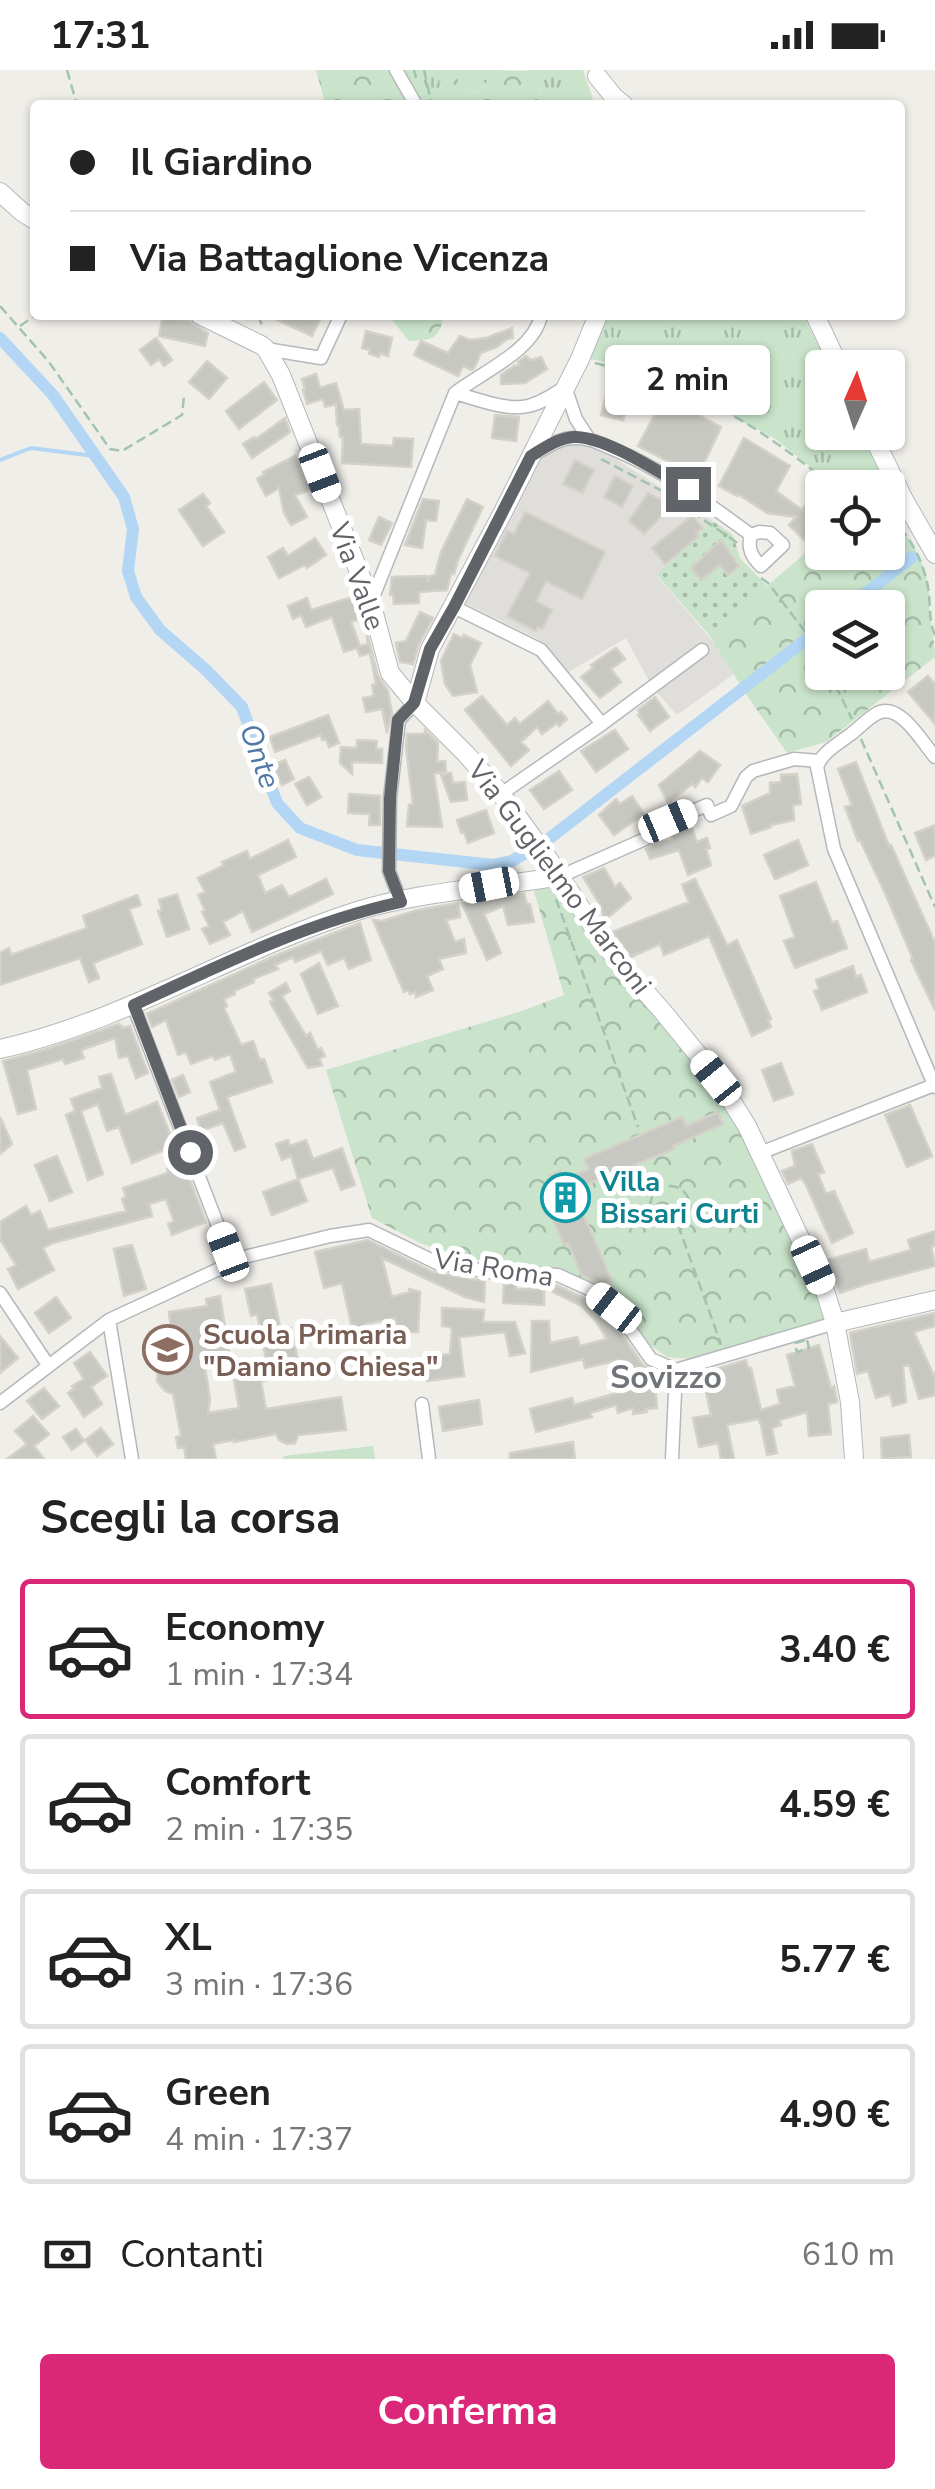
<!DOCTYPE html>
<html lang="it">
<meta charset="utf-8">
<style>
:root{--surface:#fff;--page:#f6f6f6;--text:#222;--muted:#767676;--line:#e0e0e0;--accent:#db2777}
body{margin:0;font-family:"Nunito Sans",sans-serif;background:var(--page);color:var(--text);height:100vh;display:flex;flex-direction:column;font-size:38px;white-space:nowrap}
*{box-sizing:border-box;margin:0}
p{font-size:32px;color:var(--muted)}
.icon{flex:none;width:55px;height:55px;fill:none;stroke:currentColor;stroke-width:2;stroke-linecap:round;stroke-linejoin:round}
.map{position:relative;height:1389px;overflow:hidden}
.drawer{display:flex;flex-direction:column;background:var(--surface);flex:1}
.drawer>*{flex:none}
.guide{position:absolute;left:30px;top:30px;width:875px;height:220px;border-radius:10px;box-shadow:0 2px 8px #0004;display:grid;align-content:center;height:220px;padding:0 40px;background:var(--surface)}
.needle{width:65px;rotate:3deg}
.fabs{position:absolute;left:805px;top:280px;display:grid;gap:20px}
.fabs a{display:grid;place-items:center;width:100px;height:100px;border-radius:10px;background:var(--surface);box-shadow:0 2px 8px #0004;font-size:50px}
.end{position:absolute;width:45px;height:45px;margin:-22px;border:12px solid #606367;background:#fff;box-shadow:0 0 0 5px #fff}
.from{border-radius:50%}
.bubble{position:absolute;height:70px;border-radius:10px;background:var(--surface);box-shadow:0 2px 8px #0004;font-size:32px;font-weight:700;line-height:70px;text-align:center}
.car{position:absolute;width:30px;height:60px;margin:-30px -15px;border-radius:12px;box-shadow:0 0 8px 2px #0007;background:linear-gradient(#fff 24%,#345 0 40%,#fff 0 76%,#345 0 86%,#fff 0)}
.guide b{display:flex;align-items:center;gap:35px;height:95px;font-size:38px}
.guide b+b{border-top:2px solid var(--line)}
.guide i{width:25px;height:25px;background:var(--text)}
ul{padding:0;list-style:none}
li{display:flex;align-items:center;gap:30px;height:140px;margin:0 20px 15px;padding:0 20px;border:5px solid var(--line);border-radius:10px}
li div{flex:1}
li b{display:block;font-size:38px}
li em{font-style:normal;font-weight:700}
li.selected{border-color:var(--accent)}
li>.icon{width:90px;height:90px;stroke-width:1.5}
h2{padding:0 40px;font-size:45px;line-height:120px}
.pay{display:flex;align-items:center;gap:25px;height:110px;padding:0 40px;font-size:38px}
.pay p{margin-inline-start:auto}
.cta{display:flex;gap:20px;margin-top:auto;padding:20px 40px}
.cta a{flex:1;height:115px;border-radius:10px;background:var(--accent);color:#fff;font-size:40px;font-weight:700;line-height:115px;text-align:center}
.status{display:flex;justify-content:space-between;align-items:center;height:70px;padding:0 50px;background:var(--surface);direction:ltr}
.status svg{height:28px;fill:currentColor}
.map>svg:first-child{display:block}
.industrial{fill:#dfdedb}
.grass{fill:url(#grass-tufts)}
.forest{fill:url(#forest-crowns);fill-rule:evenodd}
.garden{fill:url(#garden-dots)}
.pitch{fill:#c9e4ca}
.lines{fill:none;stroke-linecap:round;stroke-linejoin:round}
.stream{stroke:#b3d6f5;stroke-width:4}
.canal{stroke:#b3d6f5;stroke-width:12}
.building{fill:#c8c8c3;stroke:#d4d1c8;stroke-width:2.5}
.street-casing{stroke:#b5b8bb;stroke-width:15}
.secondary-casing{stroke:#b5b7bb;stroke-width:20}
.path{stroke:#a2c4ae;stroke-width:2.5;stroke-dasharray:10 5;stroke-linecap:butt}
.street{stroke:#fff;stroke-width:12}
.secondary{stroke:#fff;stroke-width:18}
.route{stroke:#606367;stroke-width:12}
.labels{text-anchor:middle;stroke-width:10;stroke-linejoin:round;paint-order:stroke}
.street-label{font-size:28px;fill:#606367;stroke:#fff}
.culture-label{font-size:28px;font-weight:bold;fill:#0d838f;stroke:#fff;text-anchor:start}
.education-label{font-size:28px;font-weight:bold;fill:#785e54;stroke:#fff;text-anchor:start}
.water-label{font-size:30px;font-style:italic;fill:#5078a6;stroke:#fff}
.quarter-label{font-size:32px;font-weight:bold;fill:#717579;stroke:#fff}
</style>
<div class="status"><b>17:31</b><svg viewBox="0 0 49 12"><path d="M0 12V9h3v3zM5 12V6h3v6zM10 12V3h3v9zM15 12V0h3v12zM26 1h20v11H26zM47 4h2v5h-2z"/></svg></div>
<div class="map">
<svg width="935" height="1389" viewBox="0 0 935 1389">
<defs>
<pattern id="grass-tufts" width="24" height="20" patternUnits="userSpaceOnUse" patternTransform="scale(2.5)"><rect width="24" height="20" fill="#c9e4ca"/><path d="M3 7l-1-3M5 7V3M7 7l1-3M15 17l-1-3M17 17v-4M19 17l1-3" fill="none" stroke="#a7bca8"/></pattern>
<pattern id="forest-crowns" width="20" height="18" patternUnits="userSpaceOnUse" patternTransform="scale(2.5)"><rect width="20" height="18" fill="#c9e4ca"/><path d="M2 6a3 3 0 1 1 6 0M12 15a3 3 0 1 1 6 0" fill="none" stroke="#a7bca8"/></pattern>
<pattern id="garden-dots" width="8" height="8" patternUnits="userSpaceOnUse" patternTransform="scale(2.5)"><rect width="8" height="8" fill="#c9e4ca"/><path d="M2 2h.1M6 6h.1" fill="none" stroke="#a7bca8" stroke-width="1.8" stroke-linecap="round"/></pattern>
</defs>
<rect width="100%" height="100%" fill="#f0eee9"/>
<path class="industrial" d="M556,373L594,375L713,451L657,506L738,601L677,645L652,617L626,568L562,606L538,569L463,532L531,385Z"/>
<path class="grass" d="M398,0H495L484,16L470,24L440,11L445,35H419Z
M527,0H583L595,35H537L541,20Z
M603,245H803L829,297L822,298V362L860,363L887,417H836L774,368L689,323L613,293L584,288Z"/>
<path class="forest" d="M316,0H388L408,35H318L324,29Z
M495,0L529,1L541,20L537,35H445L439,11L457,9L470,24L484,16Z
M388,245H444C438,271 434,269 409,271Z
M888,449C910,461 928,498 929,524C930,532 929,539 930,548C932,561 935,573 935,587L826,672L787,683L748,627L709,565L822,469V482H888ZM822,538H888V602H822Z
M555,812L717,1022C763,1093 797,1169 827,1248L690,1289L667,1287L641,1268L626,1236L597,1217L562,1201L465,1188L420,1173L372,1148L326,1000L522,941L564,925L534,821Z"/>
<path class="garden" d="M713,451L733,465L740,488L767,516L709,565L657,505Z"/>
<path class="pitch" d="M373,1376L375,1389H284L283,1386Z"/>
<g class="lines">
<path class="stream" d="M0,390L31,378L95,386"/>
<path class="canal" d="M0,268L53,325L124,427L133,459L128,501L136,527L160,560L205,599L242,637L277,733L300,758L357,780L493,795L512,791L550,768L822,557
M847,538L912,487"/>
</g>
<path class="building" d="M163,245L189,251L208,263L205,276L159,266Z
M267,245H322L312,266Z
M512,258L513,268L507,269L497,277L481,283L474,298L472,300L463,296L458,306L414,285L421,271L448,283L460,266L470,270L486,268Z
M366,261L392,268L388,286L380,283L379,287L369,284L370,280L362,278Z
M156,268L172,290L164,296L159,289L151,295L140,280Z
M526,286L531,290L541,287L547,299L525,313L501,314V305L514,296L519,295L518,292Z
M207,291L227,308L209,329L189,312Z
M316,304L320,318L336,313L344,340L359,339L361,374L393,376L394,368L413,369L411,397L342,393L343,367H340L339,355H337L336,334L325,337L323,329L307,334L303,320L305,319L302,309Z
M616,310L640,318L633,332L629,330L623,350L601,345L606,326Z
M264,312L277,330L239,359L226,341Z
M664,327L721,357L700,402L692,399L691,403L638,376Z
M495,345L519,347L516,371L492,368Z
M285,348L290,362L252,388L243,374L254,367L256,369Z
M744,368L790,396L776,421L802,440L816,422L822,426V452L804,470L789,455L796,447L767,443L738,424L737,426L719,416Z
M295,386L305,410L309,409L313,419L295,425L307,447L291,455L284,443L279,418L266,426L257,409L265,404L263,402Z
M575,390L594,400L582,423L563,414Z
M615,406L633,416L622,437L604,427Z
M648,423L671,436L644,464L629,451Z
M203,424L210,433L206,436L224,462L203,476L179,440Z
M423,429L439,431L436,451L426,450L422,478L405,475Z
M467,429L483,437L458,490L454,504H451L447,520L419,522V533L394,534L393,524L390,525L392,507L427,506V512L430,506L435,505L441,482Z
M525,442L605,482L582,529L546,511L536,531L552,540L542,559L538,557L536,561L507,546L530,503L495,486L507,461L514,464Z
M692,446L703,458L696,463L699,466L665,494L652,478Z
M379,447L392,453L381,475L369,470Z
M315,468L326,485L307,498L305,495L279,508L268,487L283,478L288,486Z
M721,470L739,496L728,505L720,495L701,510L691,498Z
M352,527L359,549L351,552L360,576L368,574L366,560L378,606L388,621L392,643L387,663L382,639L366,642L363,628L374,626L372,615L376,614L370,583L360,586L357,578L344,582L332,547L306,557L301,545L293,549L288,536L307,528L311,540Z
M420,542L433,548L419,574L413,594L400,592L396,573L406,571Z
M454,564L462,568L464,565L481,573L470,595L477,622L453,626L445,614L441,591Z
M616,578L625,589L611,599L621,612L600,628L581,607L593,598L591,595Z
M928,606L935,614V654L908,622Z
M482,626L507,655L515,648L520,654L548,631L558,644L561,642L567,649L559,656L557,653L542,664L537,657L521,672L529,680L511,696L465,640Z
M655,627L669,647L650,661L638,645L640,644L638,640Z
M328,645L339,673L329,677L326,669L322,670L321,665L275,682L270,667Z
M425,660L438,673L437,692L445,691L446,701L434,704L442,757L407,756L409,735L413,734L406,678L407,664H425Z
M615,660L628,679L596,702L581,681Z
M357,670L377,671L376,679H382V693L352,692V704L340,693L341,677L357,678Z
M700,681L720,695L708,712L702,708L695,717L692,714L668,733L659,715Z
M285,690L294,709L282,715L272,696Z
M856,692L889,776L891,775L935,873V940L911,890L913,889L885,823L860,770L858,771L845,737L852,735L838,699Z
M559,701L572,720L544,739L530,720Z
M451,703L453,713L465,712L467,730L451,732L441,705Z
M797,704L801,734L793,735L794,750L771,755V757L751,764L742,736L770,723V713L781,712V705Z
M309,707L321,727L307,735L295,714Z
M349,724L380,726V755H369L370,744L348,743Z
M632,726L644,744L614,765L599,745L616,729L620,734Z
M486,740L494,763L468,773L464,762L461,763L457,750Z
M688,754L690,760L692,759L697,772L707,768L710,778L706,779L711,795L688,805L679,780L650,789L646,779L654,774L673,770L671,762Z
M935,755V786L926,790L915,763Z
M288,770L296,787L258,805L265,823L282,815L289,827L326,809L333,824L252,862L243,841L223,852L230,865L210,874L202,859L209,856L202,842L205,840L198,825L205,822L198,808L224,795L222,792L247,781L250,789Z
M798,770L808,795L775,809L764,785Z
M604,798L615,817L620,813L631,828L604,851L601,836L583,807Z
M695,809L727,875L737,870L771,949L768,950L771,957L752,966L709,866L664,885L660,874L631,887L612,862L689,832L682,815Z
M816,812L832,853L837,851L847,878L795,898L784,871L795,867L780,826Z
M177,824L189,859L167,867L158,841L162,840L159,830Z
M524,824L527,834H530L534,852L508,855L503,836L484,844L501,883L487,890L462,833Z
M137,825L141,835L129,839L142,874L93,893L99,908L89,912L80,888L0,915V883L9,878L11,885L87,858L83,846Z
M458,833L460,847L446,850L455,872L464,869L466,883L439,889L443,899L427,906L433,920L416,927L415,922L410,924L408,920L404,922L373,850L382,851L418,840Z
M360,853L371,890L349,899L344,888L328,895L321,881L295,892L293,887L275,895L278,899L253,909L254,912L234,921L235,924L224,929L227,936L224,938L241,975L253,971L260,990L264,989L272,1012L227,1027L245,1077L235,1081L223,1053L201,1061L197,1048L220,1040L210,1012L236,1002L230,984L215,990L213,986L191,994L186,982L178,985L166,950L152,957L147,944L272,887Z
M319,893L338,936L318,944L301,904Z
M853,896L856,907L861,905L867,922L822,940L814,921L819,919L816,910Z
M286,913L290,921L282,926L306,966L310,963L318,980L321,978L325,986L319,989L322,995L308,998L270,932L273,930L269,923Z
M119,954L123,958L130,956L148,1003L136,1008L128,986L119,988L115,968L84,979L81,981L84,988L65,994L63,989L27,1000L36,1039L18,1044L3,991L50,978Z
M781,993L793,1024L774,1031L762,1000Z
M111,1004L125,1045L157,1032L170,1064L172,1063L206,1152L172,1165L168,1154L174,1151L166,1129L149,1134L152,1146L53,1173L43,1178L54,1200L18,1219L8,1199L16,1195L0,1169V1152L26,1136L31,1145L40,1141L48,1160L126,1141L122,1129L126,1127L123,1118L168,1103L167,1099L174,1097L167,1079L132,1093L119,1057L107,1061L98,1034L81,1041L103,1104L88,1110L66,1045L75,1041L71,1029L102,1018L99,1007Z
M183,1005L190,1022L179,1027L172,1010Z
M910,1035L932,1086L907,1097L885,1045Z
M718,1042L723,1054L673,1076L674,1079L573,1120L612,1211L602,1215L581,1204L568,1173L564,1175L550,1143L562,1137L549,1105L560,1101L564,1110L589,1099L584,1089L682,1047L686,1056Z
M0,1047L12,1074L0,1084Z
M288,1070L290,1076L306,1070L313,1089L342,1078L355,1115L341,1120L333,1098L298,1109L291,1086L282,1090L276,1074Z
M812,1074L824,1102L818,1104L826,1124L834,1121L853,1163L832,1173L806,1115L801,1108L788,1114L782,1101L795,1096L792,1081Z
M57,1086L72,1122L50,1131L35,1095Z
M298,1109L307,1131L272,1145L263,1122Z
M935,1161V1176H931L935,1196L866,1214L840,1223L827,1190L866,1179L869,1192L911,1180L908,1170Z
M368,1170L433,1202L485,1211L484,1232L465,1227L382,1188L392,1227L409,1222V1219L420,1222L418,1262H407L408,1273L397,1274L395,1248L366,1254L369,1273L356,1276L342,1213L324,1218L315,1182Z
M132,1175L146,1219L124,1226L114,1179Z
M504,1213H516V1219H544V1235L503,1233Z
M271,1214L281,1261L291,1258L300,1299L261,1312L266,1339L341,1327L346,1360L298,1365L295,1373L287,1374L279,1370L276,1364L234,1372V1370L213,1374L216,1389H186L184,1377L178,1378L176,1367L181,1366L173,1324L165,1321L157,1311L158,1290L154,1291L151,1273L158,1272L156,1261L171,1259L169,1242L207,1236L206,1229L220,1226L229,1281L203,1285L210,1329L208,1343L239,1338L234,1310L268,1299L257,1244L251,1246L245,1219Z
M556,1215L586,1229L608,1245L643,1295L654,1301L657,1338L646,1339L647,1342L633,1344V1338L618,1343L616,1335L590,1343L592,1347L536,1362L530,1339L572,1328L574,1335L635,1318L619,1290L585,1298L583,1289L531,1302L532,1251H549L550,1273L577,1267L580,1276L607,1269L596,1251L583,1237L553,1222Z
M56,1227L71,1248L49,1263L35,1243Z
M442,1238L484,1240L483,1252H515L525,1283L510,1286L505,1262L459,1267L464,1306L427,1311L424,1287L450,1284L452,1259L450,1257L442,1256Z
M935,1243V1256L914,1262L933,1304L935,1303V1325L919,1329L909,1295L903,1296L906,1332L893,1336L890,1324L876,1328L868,1301L857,1304L850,1263Z
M0,1266L18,1288L0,1303Z
M819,1275L831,1318L834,1316L837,1332L828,1334L831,1364L809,1366L807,1342L779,1350L781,1355L772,1358L777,1383L767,1385L761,1355L758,1349L727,1355L734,1389H721L718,1373L699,1377L693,1348L711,1345L704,1312L698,1313L696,1305L746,1290L748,1298H751L761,1340L780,1334L777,1320L795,1316L787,1285Z
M90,1282L107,1306L91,1317L102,1334L84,1347L68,1323L74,1318L72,1316L84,1309L74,1293Z
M44,1318L59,1336L42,1349L27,1331Z
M479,1330L482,1354L443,1361L439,1337Z
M33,1346L49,1364L34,1376L44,1389H7L27,1374L15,1361Z
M101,1358L113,1374L97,1386L85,1370Z
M76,1359L84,1371L72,1380L63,1367Z
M909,1365L911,1387L882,1389L881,1368Z
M573,1372L575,1389H510V1383Z"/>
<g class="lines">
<defs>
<path id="street" d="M396,0L416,35
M266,279L321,288L341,245
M455,323C477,329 506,341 528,336C542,333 554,324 565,317L576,349L589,369
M533,385C547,377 561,367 576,368C590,368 601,374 613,379C664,400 707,433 751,465C747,479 752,487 761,496L783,475L770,463L759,462L751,465
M371,532L455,323C482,302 535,280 541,245
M454,537L541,580L602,654
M935,687C922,672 899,630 876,644C867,649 859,658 851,664C838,674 822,682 817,697L834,779L935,1017
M501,724L602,654L702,580
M561,806L645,769L669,751L707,735L711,745L731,736L746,707L753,701L794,689L819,691
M401,832L389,801L390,728L399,650L415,633
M133,935L228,1182V1191
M760,1083L934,1015
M0,1223L48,1295
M109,1250L132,1389
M0,1333L109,1250L221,1198L228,1191L330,1166L369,1160L437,1193L491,1202L558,1205L591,1220L615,1238L651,1289L676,1300L835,1253
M422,1334L429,1389
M672,1389L676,1300"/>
<path id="secondary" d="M597,6L614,27L624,35
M0,122L22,142L35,150
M200,245L261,275L266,279L281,305L371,532L390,603L415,633L466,684L501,724L549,790L608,879L664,943L717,1008L747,1056L825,1221L835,1253L850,1332L854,1389
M815,245L840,298
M871,362L903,428L935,484
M415,633L430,579L502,444L580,289L598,245
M0,979C125,951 235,880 357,841C423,821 493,818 561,806
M835,1253L935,1230"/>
</defs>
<use href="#street" class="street-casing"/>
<use href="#secondary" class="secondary-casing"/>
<path class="path" d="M67,0L77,35
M414,0L416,8
M424,0L431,31H429
M0,236L49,292L110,379L122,381L182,345L184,326
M258,245L263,258
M20,256L36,245
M595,293C659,309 720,333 773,371C795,386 815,402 836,418
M601,389L660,420L739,474
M888,449C909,460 924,494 928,517C931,534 928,549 935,565
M761,508L768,513L817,577L822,589
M829,602L852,649
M861,669L935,837
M556,829L638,1057
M650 1136a20 20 0 1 1 40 0a20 20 0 1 1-40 0Z
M678,1155L721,1274
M807,1270L809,1278L797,1282L795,1273Z"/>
<use href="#street" class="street"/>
<use href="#secondary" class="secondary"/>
</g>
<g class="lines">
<path class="route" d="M190,1082L134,935C220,895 308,852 401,832L389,801L390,728L398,650L414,633L430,579L454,537L531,386C544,378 558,368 574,367C605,366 660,403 688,419"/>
</g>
<defs>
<symbol id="building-ring" viewBox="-11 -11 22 22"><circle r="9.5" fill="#fff" stroke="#0f9aa8" stroke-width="1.5"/><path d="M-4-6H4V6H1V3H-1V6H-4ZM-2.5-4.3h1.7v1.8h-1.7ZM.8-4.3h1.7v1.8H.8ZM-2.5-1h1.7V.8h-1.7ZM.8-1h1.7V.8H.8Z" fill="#0f9aa8"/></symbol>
<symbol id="school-ring" viewBox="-11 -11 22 22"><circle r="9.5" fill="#fff" stroke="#8d6e63" stroke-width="1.5"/><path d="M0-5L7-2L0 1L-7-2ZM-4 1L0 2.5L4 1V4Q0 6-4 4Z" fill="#8d6e63"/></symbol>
</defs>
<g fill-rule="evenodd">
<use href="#building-ring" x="538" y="1100" width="55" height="55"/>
<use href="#school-ring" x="140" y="1252" width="55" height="55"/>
</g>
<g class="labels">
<g class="street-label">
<text transform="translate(358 506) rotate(70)" y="10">Via Valle</text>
<text transform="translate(560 807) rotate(53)" y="10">Via Guglielmo Marconi</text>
<text transform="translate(494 1197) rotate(9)" y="10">Via Roma</text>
</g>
<g class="culture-label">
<text x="600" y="1121">Villa<tspan x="600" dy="32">Bissari Curti</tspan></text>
</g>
<g class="education-label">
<text x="203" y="1274">Scuola Primaria<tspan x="203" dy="32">"Damiano Chiesa"</tspan></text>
</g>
<g class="water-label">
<text transform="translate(260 686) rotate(70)" y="10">Onte</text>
</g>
<g class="quarter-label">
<text x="666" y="1318">Sovizzo</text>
</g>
</g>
</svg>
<div class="fabs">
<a><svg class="needle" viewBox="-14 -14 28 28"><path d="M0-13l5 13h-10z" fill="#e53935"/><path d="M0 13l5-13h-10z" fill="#767676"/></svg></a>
<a><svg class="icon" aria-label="locate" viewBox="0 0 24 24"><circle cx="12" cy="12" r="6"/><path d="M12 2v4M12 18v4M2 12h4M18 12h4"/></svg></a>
<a><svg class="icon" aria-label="layers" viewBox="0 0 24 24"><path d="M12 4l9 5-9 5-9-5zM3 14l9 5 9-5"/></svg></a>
</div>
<i class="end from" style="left:190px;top:1082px"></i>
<i class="end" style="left:688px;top:419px"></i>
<div class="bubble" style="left:605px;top:275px;width:165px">2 min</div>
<i class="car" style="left:320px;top:403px;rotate:159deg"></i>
<i class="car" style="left:668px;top:751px;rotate:67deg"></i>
<i class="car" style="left:489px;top:815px;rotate:259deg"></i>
<i class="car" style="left:716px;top:1008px;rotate:321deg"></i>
<i class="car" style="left:228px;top:1182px;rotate:339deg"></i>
<i class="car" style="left:813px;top:1195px;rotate:155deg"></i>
<i class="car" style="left:614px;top:1238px;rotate:308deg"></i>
<div class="guide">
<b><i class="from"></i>Il Giardino</b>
<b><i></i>Via Battaglione Vicenza</b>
</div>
</div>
<section class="drawer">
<h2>Scegli la corsa</h2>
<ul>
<li class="selected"><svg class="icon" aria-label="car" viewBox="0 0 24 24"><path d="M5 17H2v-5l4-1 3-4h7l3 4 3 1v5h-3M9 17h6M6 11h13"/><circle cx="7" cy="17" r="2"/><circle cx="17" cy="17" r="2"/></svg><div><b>Economy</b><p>1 min · 17:34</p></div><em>3.40 €</em></li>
<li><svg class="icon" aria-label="car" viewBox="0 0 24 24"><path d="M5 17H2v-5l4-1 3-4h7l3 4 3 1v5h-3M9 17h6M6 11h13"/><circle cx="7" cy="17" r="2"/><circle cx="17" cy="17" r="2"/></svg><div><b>Comfort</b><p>2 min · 17:35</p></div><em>4.59 €</em></li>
<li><svg class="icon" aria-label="car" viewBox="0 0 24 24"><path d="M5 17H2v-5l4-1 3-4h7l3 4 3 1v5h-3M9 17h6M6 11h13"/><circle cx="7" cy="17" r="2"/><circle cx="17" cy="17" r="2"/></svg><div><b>XL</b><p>3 min · 17:36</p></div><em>5.77 €</em></li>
<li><svg class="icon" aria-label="car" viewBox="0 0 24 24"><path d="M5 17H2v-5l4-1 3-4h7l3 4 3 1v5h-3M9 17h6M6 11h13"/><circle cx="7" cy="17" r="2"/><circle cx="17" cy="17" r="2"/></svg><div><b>Green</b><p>4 min · 17:37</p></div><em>4.90 €</em></li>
</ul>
<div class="pay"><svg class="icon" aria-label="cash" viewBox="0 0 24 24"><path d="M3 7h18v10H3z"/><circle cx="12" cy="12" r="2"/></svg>Contanti<p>610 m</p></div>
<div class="cta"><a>Conferma</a></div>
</section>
